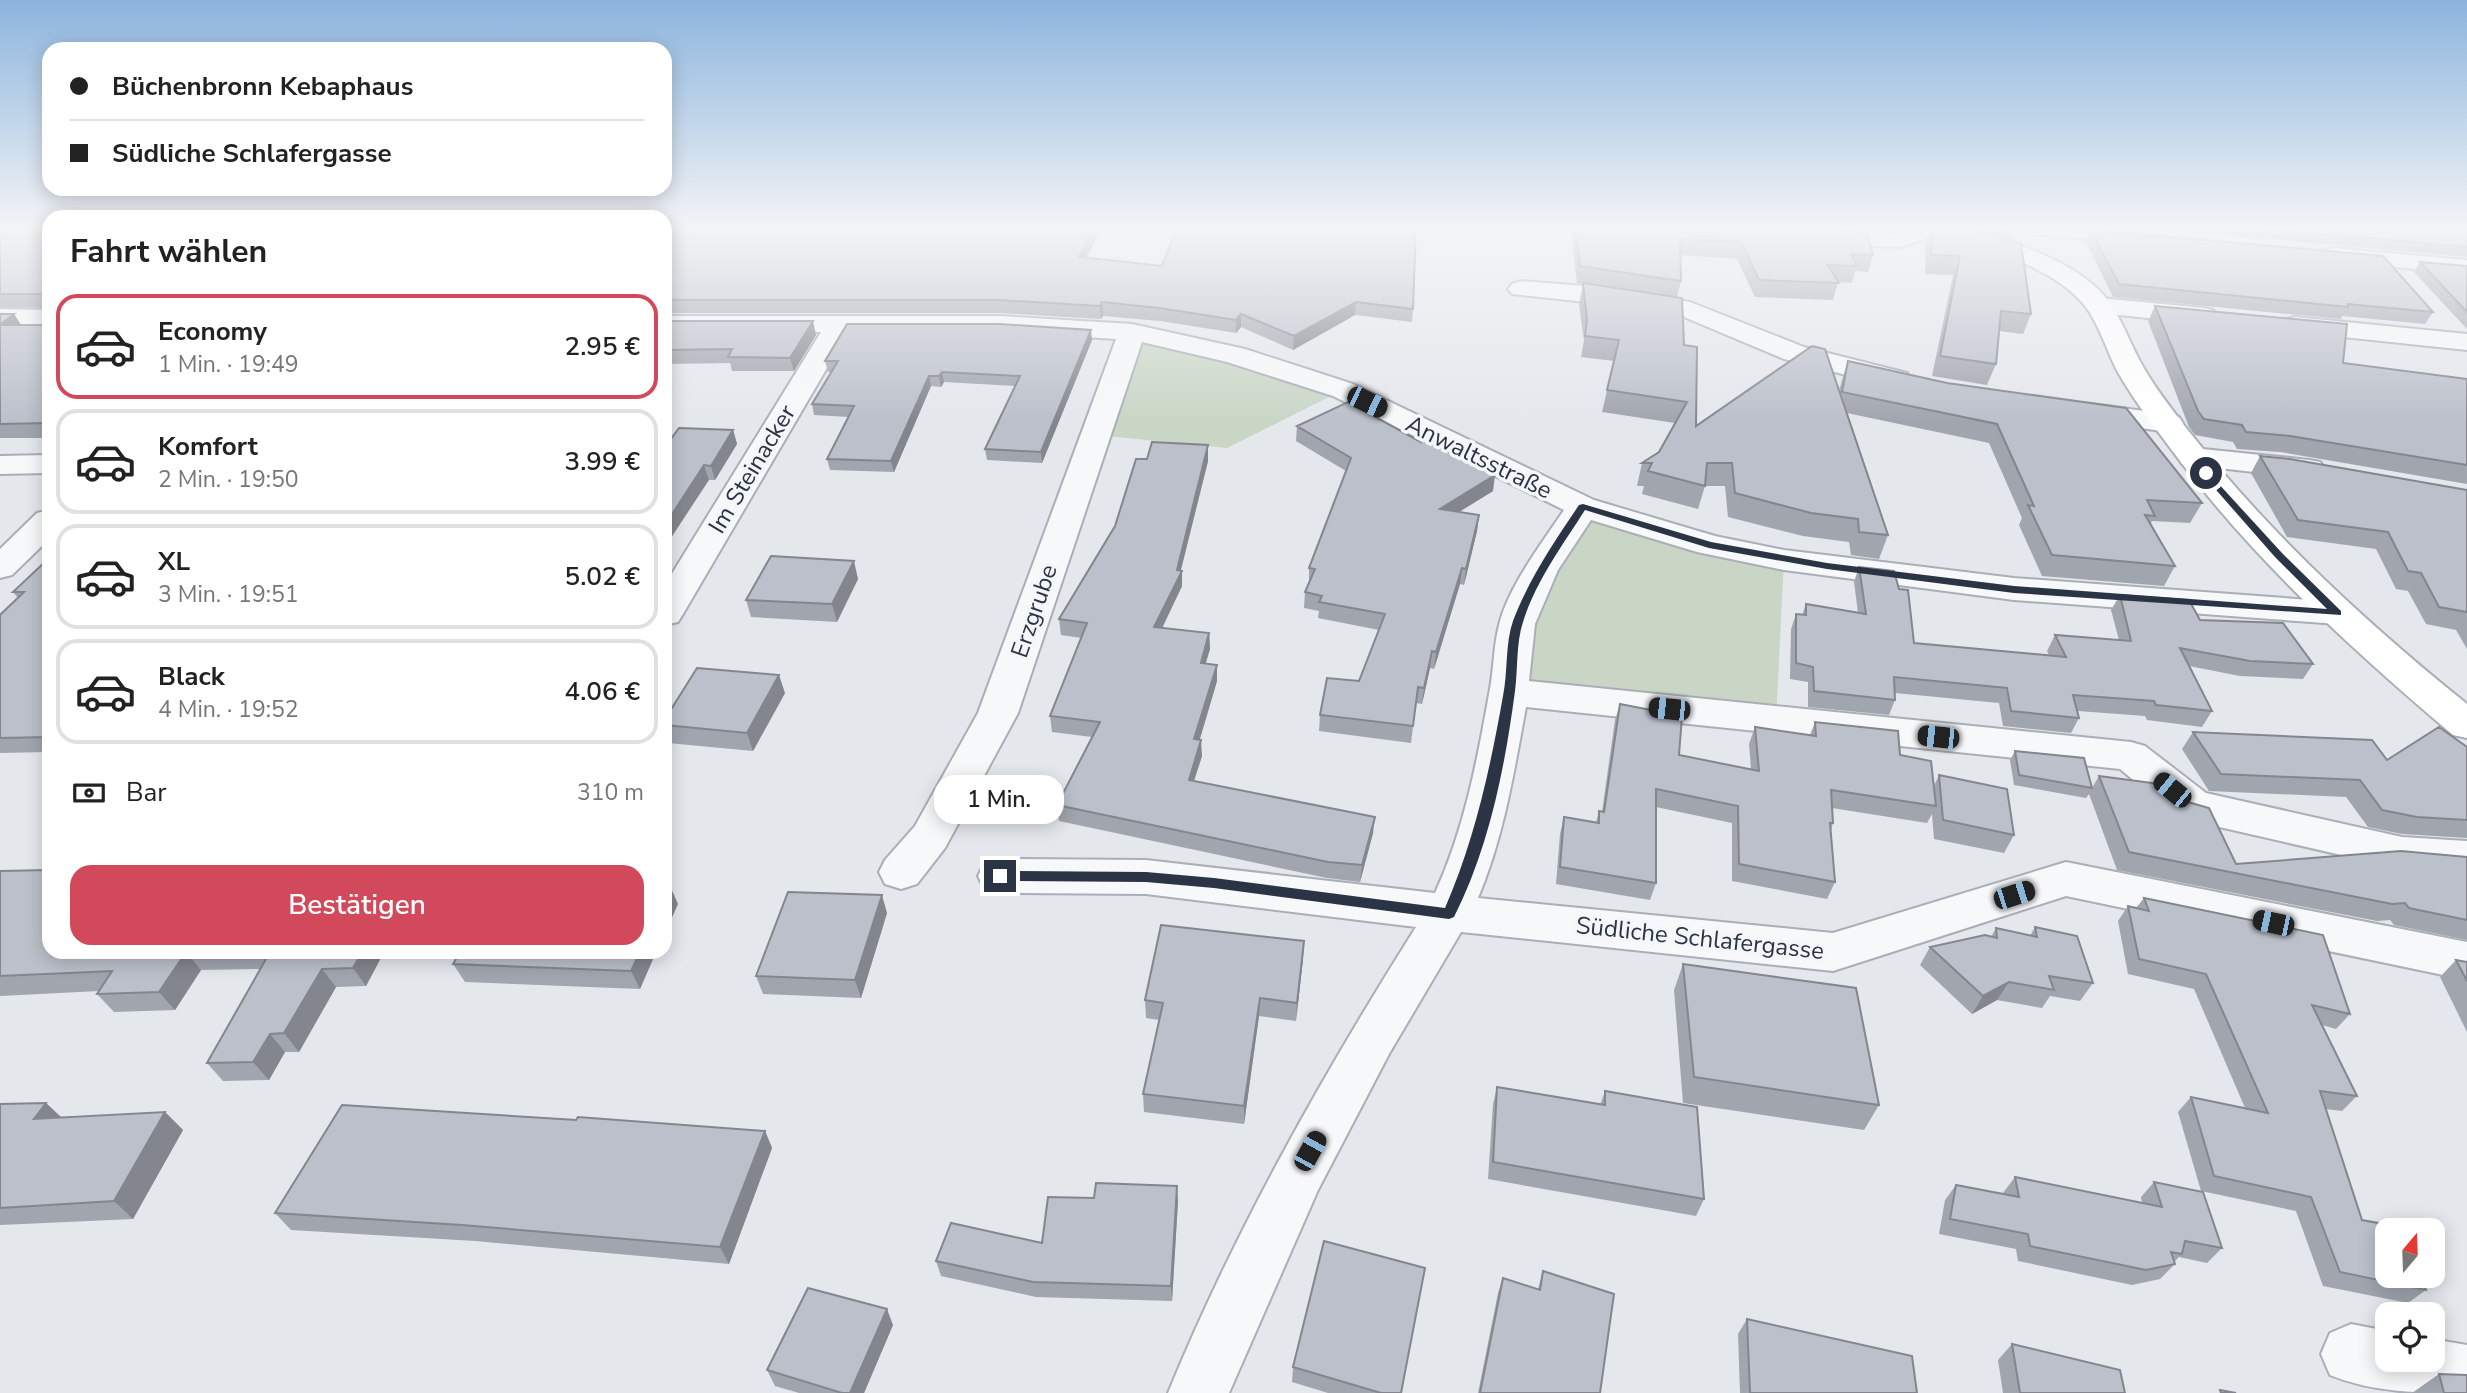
<!DOCTYPE html>
<html lang="de">
<meta charset="utf-8">
<style>
:root{--surface:#fff;--page:#f6f6f6;--text:#222;--muted:#767676;--line:#e0e0e0;--accent:#d1495b}
body{margin:0;font-family:"Nunito Sans",sans-serif;background:var(--page);color:var(--text);height:100vh;display:flex;flex-direction:column;font-size:26px;white-space:nowrap}
*{box-sizing:border-box;margin:0}
p{font-size:23px;color:var(--muted)}
.icon{flex:none;width:38px;height:38px;fill:none;stroke:currentColor;stroke-width:2;stroke-linecap:round;stroke-linejoin:round}
.map{position:relative;flex:1;overflow:hidden}
.side{position:absolute;left:42px;top:210px;width:630px;height:749px;display:flex;flex-direction:column;background:var(--surface);border-radius:21px;box-shadow:0 4px 18px #0003}
.side>*{flex:none}
.top-card{position:absolute;left:42px;top:42px;width:630px;height:154px;border-radius:21px;box-shadow:0 4px 18px #0003;display:grid;align-content:center;height:154px;padding:0 28px;background:var(--surface)}
.needle{width:46px;rotate:19deg}
.tools{position:absolute;left:2375px;top:1218px;display:grid;gap:14px}
.tools a{display:grid;place-items:center;width:70px;height:70px;border-radius:14px;background:var(--surface);box-shadow:0 4px 18px #0003;font-size:35px}
.end{position:absolute;width:32px;height:32px;margin:-16px;border:9px solid #2b3445;background:#fff;box-shadow:0 0 0 4px #fff}
.from{border-radius:50%}
.bubble{position:absolute;height:49px;border-radius:21px;background:var(--surface);box-shadow:0 4px 18px #0003;font-size:23px;font-weight:600;line-height:49px;text-align:center}
.car{position:absolute;width:21px;height:42px;margin:-21px -10px;border-radius:9px;box-shadow:0 0 5px 2px #0007;background:linear-gradient(#222 24%,#8ab4d8 0 40%,#222 0 76%,#8ab4d8 0 86%,#222 0)}
.top-card b{display:flex;align-items:center;gap:24px;height:66px;font-size:26px}
.top-card b+b{border-top:2px solid var(--line)}
.top-card i{width:18px;height:18px;background:var(--text)}
ul{padding:0;list-style:none}
li{display:flex;align-items:center;gap:21px;height:105px;margin:0 14px 10px;padding:0 14px;border:4px solid var(--line);border-radius:21px}
li div{flex:1}
li b{display:block;font-size:26px}
li em{font-style:normal;font-weight:600}
li.selected{border-color:var(--accent)}
li>.icon{width:63px;height:63px;stroke-width:1.5}
h2{padding:0 28px;font-size:32px;line-height:84px}
.pay{display:flex;align-items:center;gap:18px;height:77px;padding:0 28px;font-size:26px}
.pay p{margin-inline-start:auto}
.button{display:flex;gap:14px;margin-top:auto;padding:14px 28px}
.button a{flex:1;height:80px;border-radius:21px;background:var(--accent);color:#fff;font-size:28px;font-weight:600;line-height:80px;text-align:center}
.map>svg:first-child{display:block}
.green{fill:#c9d6c5}
.lines{fill:none;stroke-linecap:round;stroke-linejoin:round}
.minor-casing{stroke:#a9aeb7;stroke-width:4}
.secondary-casing{stroke:#a9aeb7;stroke-width:4}
.minor{fill:#f7f8fa;fill-rule:evenodd}
.secondary{fill:#fff;fill-rule:evenodd}
.wall{fill:#a1a5ae}
.shaded-wall{fill:#83868d}
.building{fill:#bbc0ca;stroke:#83868d;stroke-width:2}
.route{fill:#2b3445}
.labels{text-anchor:middle;stroke-width:7;stroke-linejoin:round;paint-order:stroke}
.street-label{font-size:24px;fill:#2b3445;stroke:#f4f6f9}
</style>
<div class="map">
<svg width="2467" height="1393" viewBox="0 0 2467 1393">
<rect width="100%" height="100%" fill="#e4e7ec"/>
<path class="green" d="M1132,332L1343,390L1227,448L1096,435Z
M1583,507L1784,560L1776,720L1510,692L1517,624Z"/>
<g class="lines">
<defs>
<path id="minor" d="M1913,227H1946L1942,232L1901,247L1816,244L1808,242L1804,237L1808,232L1816,230L1898,233Z
M2020,227C2062,227 2109,222 2149,232L2153,237L2149,242L2141,244L2032,234L2024,232Z
M2333,248L2467,260V274L2324,260L2321,255L2324,250Z
M1521,281L1586,286L1690,302L1804,347L1907,373L1911,379L1907,385L1897,388L1784,359L1684,317L1586,302L1512,294L1508,289L1512,284Z
M2100,298L2204,308L2213,310L2217,316L2213,322L2204,324L2091,312L2087,306L2091,300Z
M0,309L49,310V326L0,325Z
M665,316H1000L1132,324L1245,349L1353,384L1594,500L1715,536L1784,550L2014,578L2338,602L2351,605L2356,613L2351,621L2338,624L2014,600L1784,570L1697,552L1591,520L1558,570L1535,624L1529,681L2131,742L2145,746L2206,793L2402,837L2467,841V873L2402,869L2193,821L2178,817L2120,769L1526,707C1514,772 1504,836 1478,898L1833,933L2066,862L2467,942V980L2066,896L1833,971L1461,932L1389,1054L1318,1190L1229,1393H1168C1235,1230 1322,1076 1416,927L1146,894L1000,893L984,888L978,876L984,864L1000,859L1146,860L1435,893C1464,830 1477,762 1489,694C1494,671 1493,648 1499,625C1508,587 1542,543 1564,510L1333,396L1227,362L1142,342L1018,713L945,848L917,884L901,889L885,884L879,872L885,860L915,826L978,713L1116,339L1000,332H848L683,614L678,622L665,625V585L821,332H665Z
M2295,317L2467,334V350L2286,331L2282,325L2286,319Z
M2083,403L2168,414L2179,417L2183,423L2179,429L2168,432L2073,418L2068,412L2073,406Z
M2193,448L2309,460L2320,462L2325,469L2320,476L2309,478L2182,464L2178,457L2182,450Z
M49,455V473L0,474V456Z
M49,510V539L12,575L0,578V549L37,513Z
M2351,1324L2387,1331V1360H2432V1339L2467,1345V1393C2420,1393 2374,1393 2330,1375L2321,1354L2330,1333Z"/>
<path id="secondary" d="M1917,227C1929,227 1943,225 1954,227C1996,234 2059,256 2091,283C2117,303 2126,336 2141,363C2154,387 2171,408 2187,429C2269,533 2364,621 2467,704V738L2453,735C2353,650 2256,562 2177,457C2157,430 2136,404 2119,374C2105,349 2098,316 2076,296C2035,257 1973,248 1921,232Z"/>
</defs>
<use href="#minor" class="minor-casing"/>
<use href="#secondary" class="secondary-casing"/>
<use href="#minor" class="minor"/>
<use href="#secondary" class="secondary"/>
</g>
<path class="wall" d="M0,227H49V308L0,307Z
M665,227H1102L1086,258L1413,309L1412,322L1355,315L1293,350L1241,327L1236,333L1160,321L1103,316L1101,319L1000,313H665Z
M1571,227H1784L1873,255L1868,272L1855,271L1852,283L1838,282L1833,300L1755,297L1737,259L1680,255L1681,281L1677,297L1696,426L1839,391L1842,380L1848,361L2202,503L2190,523L2152,521L2151,523L2175,566L2164,586L2042,576L2019,525L2022,518L1989,443L1847,413L1888,535L1879,559L1851,555L1849,542L1803,536L1728,517L1725,486H1705L1698,509L1642,494L1644,486H1637L1642,463L1659,452L1675,423L1602,412L1614,361L1581,357L1584,341L1579,304L1583,284L1577,283Z
M1830,227H1857V228Z
M1931,227H2012L2013,231L2010,239L1975,230L2031,314L2023,334L1999,331L1996,364L1987,385L1932,376L1953,275L1925,274L1926,241Z
M2140,227H2467V257Z
M2091,230L2433,312L2425,324L2342,316L2341,319L2113,297L2086,242Z
M2420,262L2467,266V329L2414,272Z
M2155,306L2343,363L2467,379V484L2280,452L2237,449L2233,442L2195,435L2189,427L2148,321Z
M0,314H14L21,325H49V438H0Z
M665,321L816,335L794,371H732L730,363L665,364Z
M1092,340L1042,463L987,460L985,449L1015,386L944,382L941,387L931,386L894,472L830,470L827,459L849,417L814,415L812,404L832,372H828L825,361Z
M1297,426L1493,491L1459,512L1479,515L1477,531L1464,585L1460,584L1434,669L1430,668L1422,704L1416,703L1411,743L1319,731L1320,715L1359,681L1379,630L1318,618L1319,611L1304,608L1305,592L1309,583V568L1346,471L1296,441Z
M733,430L737,444L715,480H709L665,447Z
M2260,456L2467,490V649L2456,630L2426,624L2408,591L2396,589L2376,549L2287,537L2251,473Z
M1208,461L1181,570L1182,586L1162,628L1209,633L1210,649L1205,664L1217,681L1199,740L1202,756L1194,781L1373,833L1360,882L1327,878L1059,821L1057,805L1092,737L1052,732L1050,716L1081,638L1061,635L1059,619Z
M49,558V752L0,753V615L18,598L13,592Z
M1859,567L1914,643L2049,655L2047,651L2055,635L2119,640L2111,610L2120,595L2200,620L2313,664L2303,679L2240,676L2189,666L2212,711L2202,727L2147,720L2145,716L2078,711L2079,718L2071,733L2003,726L1999,703L1895,693V700L1889,715L1808,707V682L1790,679L1791,629L1796,614L1802,615L1806,604L1858,613L1854,582Z
M858,579L837,622L751,617L746,600Z
M785,693L753,751L668,743L665,735V719Z
M1620,704L1679,755L1751,769L1749,744L1755,727L1810,735L1815,722L1900,755L1934,786L1939,775L2014,835L2004,853L1934,839L1932,814L1927,823L1832,808L1833,823L1831,830L1835,882L1827,899L1732,881V823L1656,807V883L1650,900L1556,884L1560,834L1564,817L1596,822L1599,811L1602,812L1615,720Z
M2193,732L2387,760L2467,747V838L2402,834L2368,827L2346,797L2209,791L2182,749Z
M2015,751L2092,788L2099,776L2236,864L2467,857V940L2394,925L2390,920L2377,921L2117,870L2089,794L2086,798L2014,785L2010,760Z
M0,871L49,952H384L366,986L336,987L299,1052H285L269,1080L223,1081L207,1063L261,969L201,970L175,1010L114,1012L97,994L99,991L0,996Z
M2144,898L2350,1014L2336,1029L2322,1025L2357,1096L2342,1111L2326,1109L2362,1220L2426,1290L2408,1303L2323,1286L2296,1211L2201,1191L2178,1112L2191,1097L2245,1108L2194,989L2128,974L2118,921L2128,906L2136,908Z
M887,913L861,998L763,994L756,976Z
M2035,927L2093,983L2080,1001L2050,996L2042,1008L1997,1000L1972,1014L1920,965L1930,947L1991,937L1996,928L2030,936Z
M1304,941L1303,959L1296,1021L1259,1016L1244,1124L1144,1112L1143,1094L1159,1020L1146,1018L1145,1000Z
M656,952L640,989L465,982L453,964Z
M2456,960L2467,962V1032L2440,977Z
M1683,964L1879,1105L1864,1130L1683,1103L1674,990Z
M1497,1087L1600,1105L1605,1091L1704,1199L1696,1216L1488,1179L1493,1104Z
M46,1103L62,1118L165,1112L183,1130L133,1219L0,1225V1104Z
M576,1120L765,1131L772,1148L729,1264L475,1241L291,1230L275,1213Z
M2015,1177L2142,1203L2141,1197L2154,1182L2222,1248L2207,1263L2179,1257L2174,1262L2175,1264L2160,1279L2132,1285L2018,1261L2016,1249L1939,1234L1945,1200L1956,1185L2003,1194V1193Z
M1178,1201L1172,1301L1036,1297L941,1276L936,1261L1042,1243Z
M1543,1271L1600,1393H1478L1498,1293L1503,1278L1538,1289Z
M1747,1319L1917,1393H1740L1738,1334Z
M893,1325L864,1393H799L775,1386L767,1370Z
M2012,1344L2125,1393H2003L1998,1360Z
M1293,1367L1401,1393H1328L1292,1382Z
M2439,1374L2467,1393H2412Z"/>
<path class="shaded-wall" d="M1094,227H1102L1080,270L1079,257Z
M49,289V306L42,294Z
M1102,302L1103,316L1101,319L1100,306Z
M1356,302L1355,315L1293,350L1294,336Z
M14,314L23,328L8,339L0,325Z
M1241,314V327L1236,333V320Z
M813,321L816,335L794,371L790,358Z
M1091,330L1092,340L1042,463L1041,452Z
M942,372L944,382L941,387L939,376Z
M929,376L931,386L894,472L891,461Z
M733,430L737,444L715,480L711,466Z
M1208,445V461L1180,573L1182,571V586L1155,643L1154,627L1177,570Z
M704,465L709,480L665,547V525Z
M1495,475L1493,491L1438,525L1440,509Z
M1479,515L1477,531L1464,585L1466,569Z
M854,561L858,579L837,622L832,604Z
M1462,568L1460,584L1434,669L1436,652Z
M1209,633L1210,649L1201,679V663Z
M1432,651L1430,668L1422,704L1424,688Z
M1217,665V681L1195,756L1194,739Z
M779,675L785,693L753,751L747,733Z
M1201,740L1202,756L1189,796V780Z
M1375,817L1373,833L1360,882L1362,865Z
M670,886L678,904L665,933V897Z
M882,895L887,913L861,998L855,980Z
M1304,941L1303,959L1296,1021L1297,1003Z
M186,952L201,970L175,1010L159,992Z
M362,952H384L366,986L353,968Z
M640,952H656L640,989L631,971Z
M322,969L336,987L299,1052L284,1033Z
M2009,982L1997,1000L1972,1014L1983,996Z
M1260,998L1259,1016L1244,1124V1106Z
M270,1034L285,1052L269,1080L253,1062Z
M46,1103L65,1121L34,1119Z
M165,1112L183,1130L133,1219L114,1201Z
M765,1131L772,1148L729,1264L720,1247Z
M1177,1186L1178,1201L1172,1301L1171,1286Z
M887,1309L893,1325L864,1393H850Z"/>
<path class="building" d="M0,227H49V289L42,294H0Z
M665,227H1094L1079,257L1162,266L1177,227H1416L1413,309L1356,302L1294,336L1241,314L1236,320L1159,308L1102,302L1100,306L998,300H665Z
M1575,227H1783L1867,232L1873,255L1851,254L1857,266L1828,265L1839,283L1759,280L1741,242L1680,239L1681,281L1580,266Z
M1932,227H1966L2021,243L2031,314L2001,311L1996,364L1940,356L1960,256L1931,255Z
M1996,227H2012L2013,231Z
M2251,227H2467V247Z
M2091,230L2383,256L2433,312L2348,304V307L2119,284Z
M2420,262L2467,266V312Z
M1583,283L1682,298L1684,345L1697,347L1696,426L1812,346L1825,349L1888,535L1859,532L1858,519L1811,513L1735,493L1732,463H1707L1705,486L1648,471L1652,463H1642L1659,452L1687,402L1607,390L1619,340L1585,336L1587,320Z
M2155,306L2347,324L2343,363L2467,379V465L2290,436L2246,432L2242,425L2204,419L2198,411Z
M0,314H14L0,325Z
M665,321H813L790,358L728,357L732,349L665,350Z
M847,324H999L1091,330L1041,452L985,449L1020,376L942,372L939,376H929L891,461L827,459L854,406L812,404L838,361H825Z
M0,325H49V423L0,424Z
M1848,361L1947,383L2126,408L2202,503L2147,500L2155,516L2145,515L2175,566L2052,555L2028,505L2034,506L1997,424L1842,392Z
M1348,402L1421,442L1425,440L1495,475L1440,509L1479,515L1466,569L1462,568L1436,652L1432,651L1424,688L1418,687L1413,726L1320,715L1327,678L1359,681L1385,614L1319,602L1322,596L1305,592L1315,569L1309,568L1351,458L1297,426Z
M679,428L733,430L711,466L704,465L665,525V447Z
M1152,442L1208,445L1177,570L1182,571L1154,627L1209,633L1201,663L1217,665L1194,739L1201,740L1189,780L1375,817L1362,865L1328,862L1057,805L1100,722L1050,716L1087,623L1059,619L1115,526L1136,459H1147Z
M2260,456L2290,459L2467,490V612L2439,607L2421,573L2408,571L2388,532L2298,520Z
M771,556L854,561L832,604L746,600Z
M49,558V737L0,738V615L24,592H13Z
M1859,567L1894,571L1899,589L1908,590L1914,643L2066,657L2055,635L2131,641L2120,595L2189,600L2200,620L2283,623L2313,664L2250,661L2180,648L2212,711L2156,705L2154,701L2073,695L2079,718L2011,711L2007,688L1894,677L1895,700L1814,691L1813,667L1796,663V614L1806,615V604L1866,614Z
M697,668L779,675L747,733L665,725V719Z
M1620,704L1682,716L1679,755L1759,771L1755,727L1816,736L1815,722L1898,731L1900,755L1931,761L1936,806L1831,790L1833,823H1830L1835,882L1739,864L1738,806L1656,789V883L1560,867L1564,817L1599,823V811L1604,812Z
M2439,727L2467,747V820L2417,817L2382,810L2360,780L2221,774L2193,732L2372,740L2387,760Z
M2015,751L2084,758L2092,788L2019,775Z
M1939,775L2007,789L2014,835L1943,820Z
M2099,776L2167,785L2188,802L2209,808L2236,864L2401,851L2467,857V920L2409,908L2405,903L2392,904L2129,852Z
M49,870V952H186L159,992L97,994L112,971L0,976V871Z
M665,885L670,886L665,897Z
M788,892L882,895L855,980L756,976Z
M2144,898L2323,935L2350,1014L2312,1005L2357,1096L2320,1091L2362,1220L2400,1227L2401,1230H2387V1276H2420L2426,1290L2340,1272L2311,1197L2214,1176L2191,1097L2268,1113L2206,974L2139,959L2128,906L2149,911Z
M1161,925L1304,941L1297,1003L1260,998L1244,1106L1143,1094L1163,1003L1145,1000Z
M2035,927L2077,936L2093,983L2049,976L2054,990L2009,982L1983,996L1930,947L1985,935L1997,938L1996,928L2037,937Z
M270,952H362L353,968L322,969L284,1033L270,1034L253,1062L207,1063Z
M460,952H640L631,971L453,964Z
M2456,960L2467,962V981Z
M1683,964L1856,988L1879,1105L1694,1077Z
M1497,1087L1605,1105V1091L1697,1107L1704,1199L1493,1162Z
M46,1103L34,1119L165,1112L114,1201L0,1208V1104Z
M342,1105L576,1120L578,1117L765,1131L720,1247L462,1225L275,1213Z
M2015,1177L2162,1207L2154,1182L2203,1192L2222,1248L2185,1241L2182,1254L2171,1252L2175,1264L2146,1270L2030,1246L2028,1234L1950,1219L1956,1185L2019,1197Z
M1096,1183L1177,1186L1171,1286L1033,1282L936,1261L951,1223L1042,1243L1048,1197L1094,1198Z
M1324,1241L1425,1268L1401,1393H1381L1293,1367Z
M1543,1271L1614,1294L1600,1393H1480L1503,1278L1540,1290Z
M808,1288L887,1309L850,1393H842L767,1370Z
M1747,1319L1912,1356L1917,1393H1750Z
M2012,1344L2120,1370L2125,1393H2020Z
M2439,1374L2467,1375V1393H2444Z
M2220,1390L2236,1393H2221Z"/>
<linearGradient id="sky" x2="0" y2="1"><stop stop-color="#8bb4dd"/><stop offset="0.54" stop-color="#f3f4f6"/><stop offset="1" stop-color="#f3f4f6" stop-opacity="0"/></linearGradient>
<rect width="2467" height="422" fill="url(#sky)"/>
<path class="route" d="M2206,470L2282,553L2341,611V615L2014,593L1827,569L1709,548L1585,510C1562,546 1536,581 1523,622C1516,643 1518,669 1515,691C1505,767 1489,848 1454,917L1449,919L1214,888L1146,882L1000,881L994,876L1000,871L1146,872L1214,878L1445,908C1475,839 1490,769 1503,696C1508,672 1505,644 1513,621C1529,579 1554,542 1579,505L1583,504L1711,542L1827,563L2014,586L2327,609L2275,557L2203,475L2202,473Z"/>
<g class="labels">
<g class="street-label">
<text transform="translate(1479 457) rotate(26)" y="8">Anwaltsstraße</text>
<text transform="translate(752 469) rotate(-59)" y="8">Im Steinacker</text>
<text transform="translate(1034 611) rotate(-71)" y="8">Erzgrube</text>
<text transform="translate(1700 938) rotate(6)" y="8">Südliche Schlafergasse</text>
</g>
</g>
</svg>
<div class="tools">
<a><svg class="needle" viewBox="-14 -14 28 28"><path d="M0-13l5 13h-10z" fill="#e53935"/><path d="M0 13l5-13h-10z" fill="#767676"/></svg></a>
<a><svg class="icon" aria-label="locate" viewBox="0 0 24 24"><circle cx="12" cy="12" r="6"/><path d="M12 2v4M12 18v4M2 12h4M18 12h4"/></svg></a>
</div>
<i class="end from" style="left:2206px;top:473px"></i>
<i class="end" style="left:1000px;top:876px"></i>
<div class="bubble" style="left:934px;top:775px;width:130px">1 Min.</div>
<i class="car" style="left:1367px;top:402px;rotate:116deg"></i>
<i class="car" style="left:1669px;top:709px;rotate:276deg"></i>
<i class="car" style="left:1938px;top:737px;rotate:276deg"></i>
<i class="car" style="left:2172px;top:790px;rotate:309deg"></i>
<i class="car" style="left:2014px;top:895px;rotate:72deg"></i>
<i class="car" style="left:2273px;top:923px;rotate:282deg"></i>
<i class="car" style="left:1310px;top:1151px;rotate:29deg"></i>
<div class="top-card">
<b><i class="from"></i>Büchenbronn Kebaphaus</b>
<b><i></i>Südliche Schlafergasse</b>
</div>
<section class="side">
<h2>Fahrt wählen</h2>
<ul>
<li class="selected"><svg class="icon" aria-label="car" viewBox="0 0 24 24"><path d="M5 17H2v-5l4-1 3-4h7l3 4 3 1v5h-3M9 17h6M6 11h13"/><circle cx="7" cy="17" r="2"/><circle cx="17" cy="17" r="2"/></svg><div><b>Economy</b><p>1 Min. · 19:49</p></div><em>2.95 €</em></li>
<li><svg class="icon" aria-label="car" viewBox="0 0 24 24"><path d="M5 17H2v-5l4-1 3-4h7l3 4 3 1v5h-3M9 17h6M6 11h13"/><circle cx="7" cy="17" r="2"/><circle cx="17" cy="17" r="2"/></svg><div><b>Komfort</b><p>2 Min. · 19:50</p></div><em>3.99 €</em></li>
<li><svg class="icon" aria-label="car" viewBox="0 0 24 24"><path d="M5 17H2v-5l4-1 3-4h7l3 4 3 1v5h-3M9 17h6M6 11h13"/><circle cx="7" cy="17" r="2"/><circle cx="17" cy="17" r="2"/></svg><div><b>XL</b><p>3 Min. · 19:51</p></div><em>5.02 €</em></li>
<li><svg class="icon" aria-label="car" viewBox="0 0 24 24"><path d="M5 17H2v-5l4-1 3-4h7l3 4 3 1v5h-3M9 17h6M6 11h13"/><circle cx="7" cy="17" r="2"/><circle cx="17" cy="17" r="2"/></svg><div><b>Black</b><p>4 Min. · 19:52</p></div><em>4.06 €</em></li>
</ul>
<div class="pay"><svg class="icon" aria-label="cash" viewBox="0 0 24 24"><path d="M3 7h18v10H3z"/><circle cx="12" cy="12" r="2"/></svg>Bar<p>310 m</p></div>
<div class="button"><a>Bestätigen</a></div>
</section>
</div>
